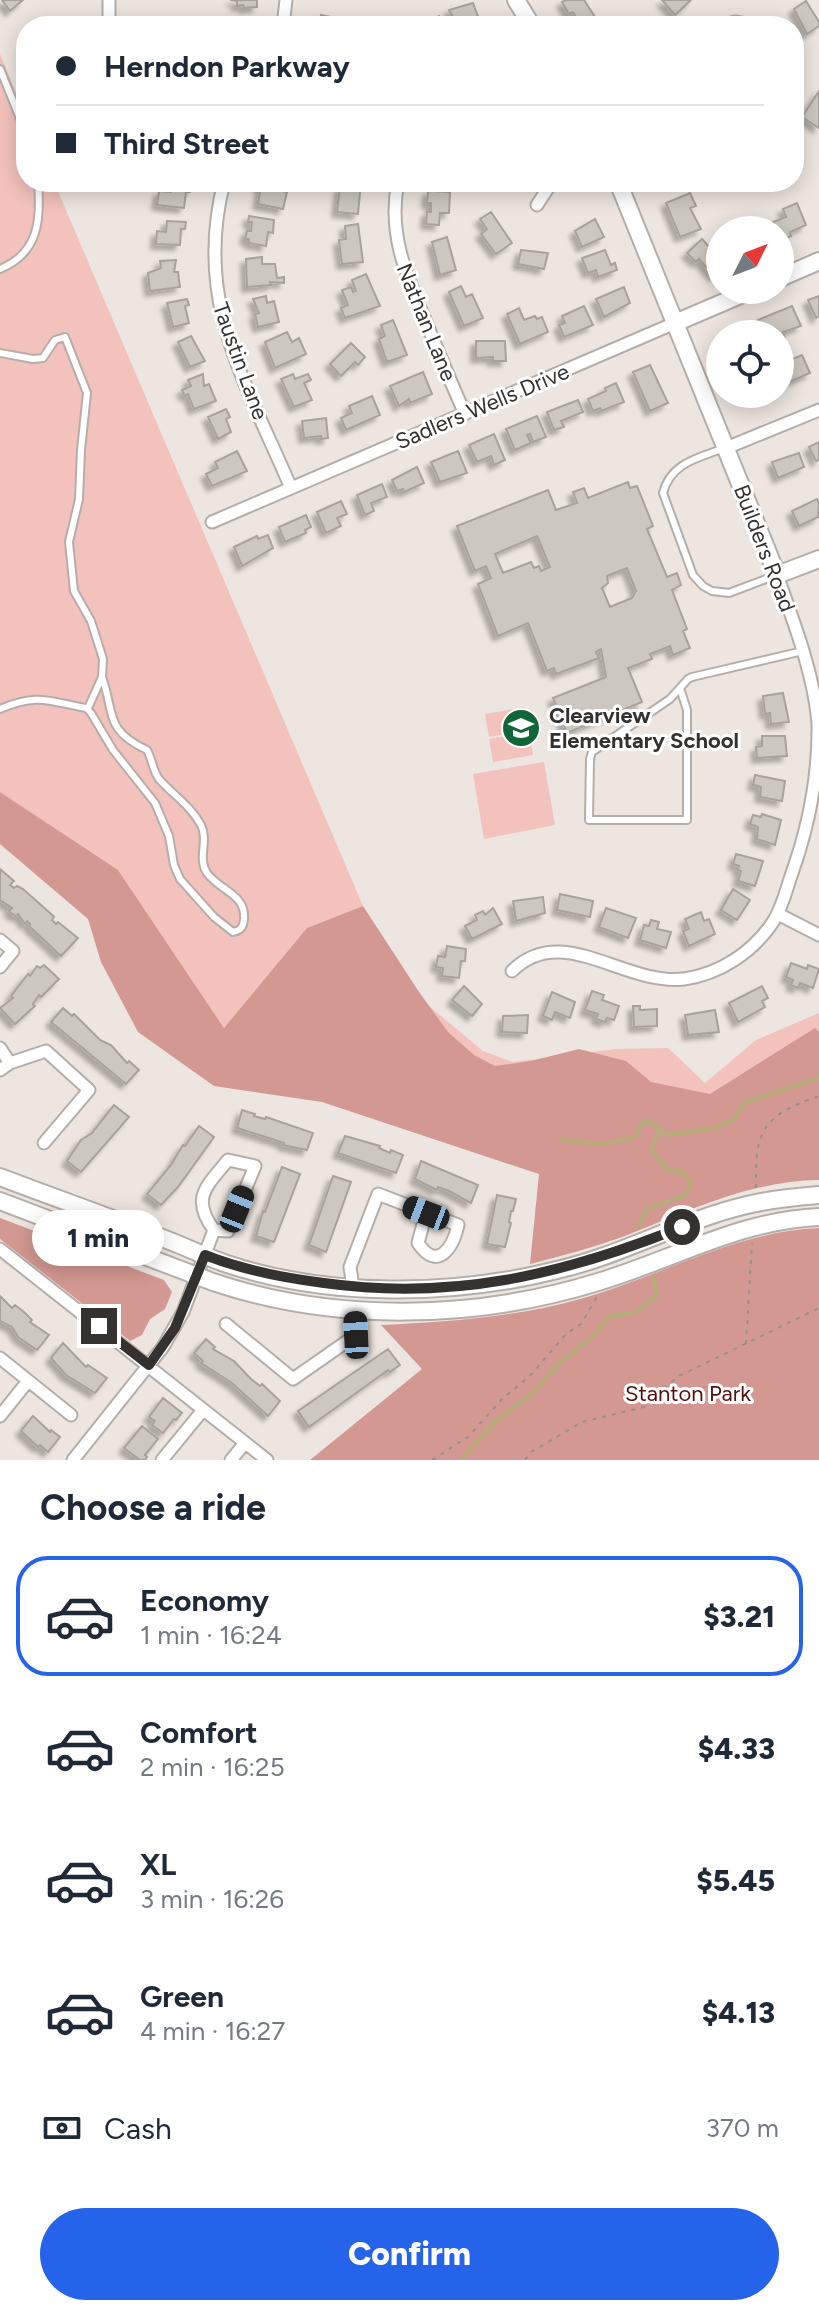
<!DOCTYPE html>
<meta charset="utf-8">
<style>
:root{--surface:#fff;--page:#f2f2f3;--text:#1f2937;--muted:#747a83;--line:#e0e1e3;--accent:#2563eb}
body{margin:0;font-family:Figtree,sans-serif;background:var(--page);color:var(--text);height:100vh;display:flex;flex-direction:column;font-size:30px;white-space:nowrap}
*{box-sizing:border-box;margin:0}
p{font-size:26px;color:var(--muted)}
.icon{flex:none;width:44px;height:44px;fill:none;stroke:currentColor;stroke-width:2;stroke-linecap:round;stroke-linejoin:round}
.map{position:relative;height:1460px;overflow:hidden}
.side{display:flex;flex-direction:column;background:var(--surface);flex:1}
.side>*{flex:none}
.top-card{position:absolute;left:16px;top:16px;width:788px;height:176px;border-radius:32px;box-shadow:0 4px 20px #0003;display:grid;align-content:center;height:176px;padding:0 40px;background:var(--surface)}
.needle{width:52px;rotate:48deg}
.controls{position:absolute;left:706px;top:216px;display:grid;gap:16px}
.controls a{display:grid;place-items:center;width:88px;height:88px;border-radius:50%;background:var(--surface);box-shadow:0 4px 20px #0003;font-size:40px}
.end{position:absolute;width:36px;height:36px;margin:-18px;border:10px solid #34312f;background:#fff;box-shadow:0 0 0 4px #fff}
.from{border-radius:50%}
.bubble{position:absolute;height:56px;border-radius:28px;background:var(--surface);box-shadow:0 4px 20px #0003;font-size:26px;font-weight:800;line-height:56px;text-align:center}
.car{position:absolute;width:24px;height:48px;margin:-24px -12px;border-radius:10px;box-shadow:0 0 6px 2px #0007;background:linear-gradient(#222 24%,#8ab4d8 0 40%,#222 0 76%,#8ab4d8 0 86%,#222 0)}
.top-card b{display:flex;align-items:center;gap:28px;height:76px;font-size:30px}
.top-card b+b{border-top:2px solid var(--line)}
.top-card i{width:20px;height:20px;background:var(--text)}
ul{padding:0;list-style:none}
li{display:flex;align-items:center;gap:24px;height:120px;margin:0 16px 12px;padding:0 24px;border:4px solid transparent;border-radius:32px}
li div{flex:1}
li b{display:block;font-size:30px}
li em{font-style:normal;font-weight:800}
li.selected{border-color:var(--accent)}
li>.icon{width:72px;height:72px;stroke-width:1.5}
h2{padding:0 40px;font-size:36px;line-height:96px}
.pay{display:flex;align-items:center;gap:20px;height:88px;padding:0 40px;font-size:30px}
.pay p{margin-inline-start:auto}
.cta{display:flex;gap:16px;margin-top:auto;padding:16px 40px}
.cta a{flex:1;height:92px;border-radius:48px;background:var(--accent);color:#fff;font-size:32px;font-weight:800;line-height:92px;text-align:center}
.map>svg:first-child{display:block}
.green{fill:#f3c2bc}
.forest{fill:#d29891}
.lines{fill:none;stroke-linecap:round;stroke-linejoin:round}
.stream{stroke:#b6ad78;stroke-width:4}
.building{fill:#ccc8c0;stroke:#a7a29b;stroke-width:2;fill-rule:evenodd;filter:url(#shadow)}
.lane-casing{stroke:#b5aea8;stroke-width:10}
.street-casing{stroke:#b5aea8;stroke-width:15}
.secondary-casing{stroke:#b5aea8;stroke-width:20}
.path{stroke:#96908c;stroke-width:2;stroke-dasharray:4 6;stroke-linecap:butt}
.lane{stroke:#fff;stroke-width:6}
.street{stroke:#fff;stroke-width:11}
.secondary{stroke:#fff;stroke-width:16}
.route{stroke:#34312f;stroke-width:10}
.labels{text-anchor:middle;stroke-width:6;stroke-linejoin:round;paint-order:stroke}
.street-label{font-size:22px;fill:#34312f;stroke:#fff}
.poi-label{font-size:22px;font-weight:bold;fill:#34312f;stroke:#fff;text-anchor:start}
.park-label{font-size:22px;fill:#530d0d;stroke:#fff}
</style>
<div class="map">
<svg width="819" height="1460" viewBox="0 0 819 1460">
<defs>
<filter id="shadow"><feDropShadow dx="-5" dy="5" stdDeviation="2" flood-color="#0004"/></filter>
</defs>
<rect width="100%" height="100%" fill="#ede5df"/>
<path class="green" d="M0,54L26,116V182H54L363,906L307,928L224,1028L118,870L0,792Z
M525,707L529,730L489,737L485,714Z
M529,732L533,755L493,762L489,739Z
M544,762L555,825L484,839L473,774Z
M423,1001L483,1051L513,1062L616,1049L668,1048L705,1083L756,1040L819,1013V1072L785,1096L500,1110Z"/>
<path class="forest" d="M0,792L118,870L224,1028L307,928L363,906L419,992L448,1032L474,1055L495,1066L531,1061L579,1049L626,1061L651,1082L710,1094L815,1028L819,1032V1180C749,1181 688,1211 625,1236C594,1247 562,1256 530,1264L539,1174L322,1102L214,1086L138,1032L101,962L88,919L0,844Z
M0,1218L164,1280L172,1292L165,1309L150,1319L142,1335L130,1341L0,1239Z
M819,1228V1460H310L422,1369L381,1325C449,1322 515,1317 580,1299C660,1277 735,1231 819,1228Z"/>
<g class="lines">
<path class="stream" d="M561,1140L601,1144L634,1138L641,1124L647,1120L668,1135L714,1128L734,1120L745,1102L819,1078
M639,1226L647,1209L685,1195L691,1183L682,1171L668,1170L651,1150L659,1130
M461,1460L495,1422L534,1392L557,1365L592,1337L610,1316L636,1312L657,1295L654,1278"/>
</g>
<path class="building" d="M2,0H23L10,11Z
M230,0H257V7L244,8L243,5L237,6V1Z
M566,0H584L595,17L581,26L573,12L569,14L562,2Z
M662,0H691L675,15Z
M806,1L819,22V26L807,34L794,9Z
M473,3L479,19L483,18L485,24L458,26L449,10Z
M321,15L336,18V22L344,23L343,26H319Z
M439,16L446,26H429L428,24Z
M819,91V128L802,117Z
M259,182L279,184L278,190L287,192L283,209L258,204L261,187L258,186Z
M348,182H361L358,214L337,212L340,187L347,188Z
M172,183L191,186L190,192H186L184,208L157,205L159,191L171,192Z
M428,191L450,192L449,213H440L439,225L426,224L427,212H431V203H427Z
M690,193L696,206L690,208L701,229L680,237L666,203Z
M797,203L806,225L790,232L791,236L780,241V230H776L773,222L786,217L783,209Z
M491,212L512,243L496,254L481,234L487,229L480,219Z
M249,216L274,220L273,233L268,232L266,246L249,243V239H245L247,231H251L252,222H248Z
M595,219L604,237L582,247L575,231Z
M167,221L186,222L185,229H181L180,245L156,244L157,231L166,232Z
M358,224L363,262L342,264L339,240L346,239L345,226Z
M447,237L456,270L440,275L432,242Z
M702,239L720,259V271L714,276L699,259L696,262L687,253Z
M521,250L548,253L544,269L518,264Z
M605,250L611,265L615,263L617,270L598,277L596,270L588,273L582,258Z
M262,257V264H275L277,278L284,277V283L270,282L271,285L247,287L246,259Z
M176,260L174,272H178L180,287L150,291L148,273L161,268L160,261Z
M366,274L380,306L345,318L341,308L348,305L342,290L351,287L353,292L356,291L352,280Z
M461,286L466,297L472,294L483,318L464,326L449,292Z
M624,287L630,303L604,317L596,299Z
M266,296L267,303L274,301L279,322L258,327L255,314L259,313L253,299Z
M819,296V316L816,318L808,300Z
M187,299L189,305L185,306L189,323L173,327L167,303Z
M584,306L593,325L564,337L559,325L565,323L562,316Z
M792,306L801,326L783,332L785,339L780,341V334H770L769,331L764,333L758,320Z
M519,308L524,320L535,316L537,319L542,317L548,332L520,344L507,314Z
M393,320L407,355L387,362L379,339L385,336L381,325Z
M287,332L292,342L299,338L306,354L275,368L265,342Z
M191,336L205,361L190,367L178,342Z
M476,341H505L506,361H493V357L476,358Z
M351,343L365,357L358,365L355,362L341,376L330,364Z
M802,355L810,373L787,383L780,364Z
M650,365L668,403L650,411L633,372Z
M423,372L432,394L410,403L409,399L399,406L390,386Z
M203,374L204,386L209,384L216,401L194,409L188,394L185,396L182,390L191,386L188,380Z
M293,374L295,379L308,374L311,380L304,383L312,400L294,407L281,379Z
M616,383L624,402L601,411L600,408L593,411L588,399L606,391L605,388Z
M372,396L380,415L346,430L341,418L352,413L349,406Z
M578,400L583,412L561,421L564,427L554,430L547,412Z
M226,409L230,417L226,419L231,432L218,439L208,417Z
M537,416L546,437L533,442L530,434L527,435L531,443L515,450L506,429Z
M326,418L328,438L321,439V436L304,438L302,421Z
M494,434L505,460L494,465L491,456L477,462L469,445Z
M819,442V460L816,461L809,447Z
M237,451L247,471L212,486L206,474L218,468L215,462Z
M458,451L467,473L440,482L431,462Z
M799,453L804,467L778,478L772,462Z
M417,467L424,483L404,492L403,489L397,491L392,480Z
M628,482L630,488L637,486L653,526L647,529L667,577L677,573L681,585L672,590L687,629L683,631L690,648L673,655L670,646L650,654L652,659L628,668L642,702L567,733L553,698L606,677L601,649L596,652L599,658L556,674L554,668L547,671L528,623L498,636L478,584L491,578L486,566L475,571L457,526L548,490L556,510L577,503L573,492L584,488L588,498ZM537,536L550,567L541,571L539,566L534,568L531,562L503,573L495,554ZM627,568L636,591L632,598L610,607L602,588L608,583L607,576Z
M382,484L387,497L371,503L374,511L365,515L357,495Z
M817,499L819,504L818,517L799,526L792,511Z
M341,501L347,514L337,518L341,526L326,533L317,512Z
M306,515L311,527L305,530L306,533L285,542L279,527Z
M268,535L273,548L242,566L234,547L257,536L258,539Z
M783,693L789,722L771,724L770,713L765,714L763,696Z
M762,736H785L787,756L757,758L756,747L762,746Z
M755,775L785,781L782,801L760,797L761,787L753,785Z
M762,814L781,820L775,845L757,839L758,827L750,824L753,815L761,817Z
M736,854L763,861L755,886L738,881L741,871L738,870L739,866L733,864Z
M0,869L14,881L10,885L14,888L17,886L23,889L50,913L54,917L52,920L56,924L58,922L78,938L61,956L29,926L30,924L27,921L25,924L18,914L15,916L9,911L12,908L0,900Z
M733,889L750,900L737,920L721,910Z
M560,894L593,901L590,917L557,910Z
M543,897L545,913L516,921L513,901Z
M493,908L502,924L472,939L465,926L477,920L475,915L483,911L485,915Z
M606,908L636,918L628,938L599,927Z
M701,912L704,921L709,919L715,934L689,946L683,931L689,929L685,919Z
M651,920L659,922L657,929L671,932L666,948L640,940L644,925L649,926Z
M447,946L466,949L465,961H461L459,978L442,976L443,968L436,967L438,956L445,957Z
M791,963L807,969L808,965L819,969L813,988L800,983L798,988L791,985L793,980L786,977Z
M44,965L59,979L41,997L39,995L33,1004L35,1006L15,1024L0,1008L13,998L11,996L28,974L30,976L37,966L40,968Z
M464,986L482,1004L472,1016L452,1000Z
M762,986L768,998L762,1001L765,1007L738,1022L729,1003Z
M592,991L604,995L602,1000L619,1006L614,1020L607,1018L605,1022L596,1019L598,1014L585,1010Z
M552,992L575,1002L570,1018L555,1012L552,1020L543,1016Z
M633,1006H640V1010L657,1009V1026L634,1027Z
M63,1008L72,1016L74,1014L100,1040L111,1045L127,1063L129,1061L139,1070L126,1084L51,1022Z
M715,1010L719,1032L688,1035L685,1015Z
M528,1015L527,1033L502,1032L503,1016Z
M114,1105L129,1117L81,1172L67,1161L81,1140L92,1133Z
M242,1110L255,1114L254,1116L265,1119L266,1117L313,1133L307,1150L283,1145L284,1143L272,1139L237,1128Z
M199,1126L214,1137L178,1187L161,1205L147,1194L171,1165L183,1145L185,1146Z
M345,1136L380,1146L379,1148L390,1153L391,1150L403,1155L396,1173L338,1153Z
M421,1161L478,1185L471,1203L449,1191L438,1187L437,1190L415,1179Z
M282,1167L300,1174L274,1242L256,1236L263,1211L265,1212Z
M333,1176L351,1182L326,1252L309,1245Z
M497,1195L516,1199L513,1211H511L509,1222L511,1223L505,1247L487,1244Z
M0,1296L12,1308L15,1305L24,1312L32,1320L30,1322L49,1335L37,1350L18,1337L12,1327L0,1321Z
M206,1339L215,1347L213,1349L234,1361L251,1379L260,1386L262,1384L280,1401L268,1416L232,1383L201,1363L203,1361L194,1353Z
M63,1343L86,1367L88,1365L107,1378L95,1393L66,1375L51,1358Z
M388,1349L400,1365L390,1372L388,1370L309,1427L298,1411Z
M163,1398L182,1413L176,1420L174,1419L163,1433L152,1425L155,1421L149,1417Z
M33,1416L50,1432L51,1430L60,1437L48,1452L40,1445L38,1447L21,1431Z
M142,1426L158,1439L145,1455L147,1457L145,1460H140L124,1448Z"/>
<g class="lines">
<defs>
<path id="lane" d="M0,69L26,133
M0,269C39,253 41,220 38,182
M0,353L33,359L43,358L55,340L65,337L87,393L81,450L79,499L69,542L74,591L91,621L103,659L102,677L88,708
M722,449C697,458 670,464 663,493L693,575L703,586L712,591L729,593L774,576
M680,688L687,710V820H589L590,759L592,752L670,699L688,679L692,677L803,651
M0,709C37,693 48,701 86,708L91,713L113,750L155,803L169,836L174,865L180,879L214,917L233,932C241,930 243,928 244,919C246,894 220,891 207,873C197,858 209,841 201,825C191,806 172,794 159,779C153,771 152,759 147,750C104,730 115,713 102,677"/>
<path id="street" d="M109,0V26
M283,26L286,0
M720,26L735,22L757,26
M224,182C193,302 246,382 291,488
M398,182C387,235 408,279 428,327C440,356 452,385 465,414
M537,205L552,182
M726,448L819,410
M212,522L675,323
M778,914L819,935
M0,940L13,951L0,967
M512,971C562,921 624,986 684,979C720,974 753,952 773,922C782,908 786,891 791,876C809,826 819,776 818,722C813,671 794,623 777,575
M0,1048L10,1063L0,1070
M10,1063L46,1051L89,1090L44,1143
M0,1249L267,1460
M353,1287L350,1267L378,1194L458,1225C453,1248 437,1272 418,1243L426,1213
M226,1324L293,1379L356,1335L355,1309
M0,1358L71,1415
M0,1416L28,1381
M73,1460L163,1347L183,1312L214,1230L228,1231L255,1166L228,1160C207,1186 190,1198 214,1230
M162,1460L203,1410
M231,1460L245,1443"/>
<path id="secondary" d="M516,0L532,26
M618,182L777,575L819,559
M780,278L819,261
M675,323L752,290
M0,1177C55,1198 110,1217 165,1239C186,1247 206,1257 227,1264C330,1298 453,1296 557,1270C623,1255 682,1220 747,1205C771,1199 795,1197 819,1195
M0,1201L213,1282C335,1323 475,1320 598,1282C672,1260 740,1220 819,1217"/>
</defs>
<use href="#lane" class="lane-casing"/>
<use href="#street" class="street-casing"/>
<use href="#secondary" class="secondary-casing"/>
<path class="path" d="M756,1188C755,1130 762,1116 819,1096
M746,1344L752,1243
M432,1460L468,1437L502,1399L530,1376L566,1334L581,1324L597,1297
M525,1460L531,1452L582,1422L644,1407L677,1377L819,1308"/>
<use href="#lane" class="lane"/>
<use href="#street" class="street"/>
<use href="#secondary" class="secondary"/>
</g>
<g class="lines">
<path class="route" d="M99,1326L149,1365L175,1328L205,1255C243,1270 283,1278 324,1283C452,1301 563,1275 682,1227"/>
</g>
<defs>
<symbol id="school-disc" viewBox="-11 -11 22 22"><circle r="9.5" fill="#0f6739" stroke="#fff"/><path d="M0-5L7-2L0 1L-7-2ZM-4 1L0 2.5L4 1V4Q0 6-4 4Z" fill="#fff"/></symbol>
</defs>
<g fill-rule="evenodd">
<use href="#school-disc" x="499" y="706" width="44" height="44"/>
</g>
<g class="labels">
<g class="street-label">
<text transform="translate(427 322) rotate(68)" y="8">Nathan Lane</text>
<text transform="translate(241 361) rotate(70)" y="8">Taustin Lane</text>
<text transform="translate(482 406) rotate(-23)" y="8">Sadlers Wells Drive</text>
<text transform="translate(765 548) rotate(69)" y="8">Builders Road</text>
</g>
<g class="poi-label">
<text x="549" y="723">Clearview<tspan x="549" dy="25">Elementary School</tspan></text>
</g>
<g class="park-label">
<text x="688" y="1401">Stanton Park</text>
</g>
</g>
</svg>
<div class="controls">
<a><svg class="needle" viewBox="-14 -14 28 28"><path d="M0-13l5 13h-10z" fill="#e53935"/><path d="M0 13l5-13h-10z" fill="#747a83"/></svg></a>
<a><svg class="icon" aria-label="locate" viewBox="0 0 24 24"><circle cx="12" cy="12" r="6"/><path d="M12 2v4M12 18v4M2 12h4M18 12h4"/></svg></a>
</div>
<i class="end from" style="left:682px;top:1227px"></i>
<i class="end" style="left:99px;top:1326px"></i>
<div class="bubble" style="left:32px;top:1210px;width:132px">1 min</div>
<i class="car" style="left:237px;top:1209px;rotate:22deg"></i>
<i class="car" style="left:426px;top:1213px;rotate:291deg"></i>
<i class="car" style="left:356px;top:1335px;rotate:357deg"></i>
<div class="top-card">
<b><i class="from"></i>Herndon Parkway</b>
<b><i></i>Third Street</b>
</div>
</div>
<section class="side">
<h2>Choose a ride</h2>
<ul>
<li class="selected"><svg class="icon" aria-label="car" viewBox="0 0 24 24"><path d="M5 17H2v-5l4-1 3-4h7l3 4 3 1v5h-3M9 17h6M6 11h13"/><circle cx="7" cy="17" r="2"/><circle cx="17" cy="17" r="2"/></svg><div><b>Economy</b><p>1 min · 16:24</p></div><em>$3.21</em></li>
<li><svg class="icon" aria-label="car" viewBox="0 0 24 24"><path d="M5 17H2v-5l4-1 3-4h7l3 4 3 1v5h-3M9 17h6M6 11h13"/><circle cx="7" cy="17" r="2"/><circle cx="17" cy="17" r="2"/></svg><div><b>Comfort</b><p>2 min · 16:25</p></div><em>$4.33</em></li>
<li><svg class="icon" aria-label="car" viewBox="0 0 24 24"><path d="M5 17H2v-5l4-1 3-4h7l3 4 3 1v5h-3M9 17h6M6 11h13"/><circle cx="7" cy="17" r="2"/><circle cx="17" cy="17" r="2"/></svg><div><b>XL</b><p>3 min · 16:26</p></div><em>$5.45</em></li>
<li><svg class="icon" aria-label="car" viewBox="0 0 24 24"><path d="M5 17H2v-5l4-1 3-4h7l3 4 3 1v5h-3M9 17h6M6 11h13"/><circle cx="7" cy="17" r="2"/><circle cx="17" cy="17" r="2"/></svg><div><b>Green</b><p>4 min · 16:27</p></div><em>$4.13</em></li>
</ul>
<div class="pay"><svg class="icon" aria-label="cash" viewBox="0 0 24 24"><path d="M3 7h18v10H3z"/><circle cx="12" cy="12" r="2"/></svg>Cash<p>370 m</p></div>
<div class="cta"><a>Confirm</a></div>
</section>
